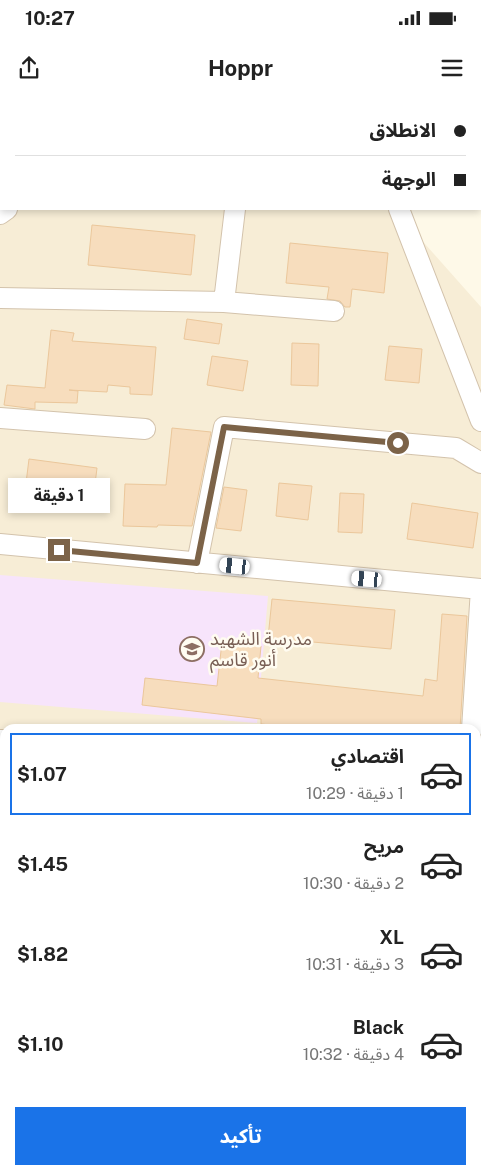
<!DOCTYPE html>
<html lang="ar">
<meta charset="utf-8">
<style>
:root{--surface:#fff;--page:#f6f6f6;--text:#222;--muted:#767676;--line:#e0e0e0;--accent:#1a73e8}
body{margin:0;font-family:"Public Sans","Noto Sans Arabic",sans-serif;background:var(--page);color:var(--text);direction:rtl;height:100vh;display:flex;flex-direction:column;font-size:19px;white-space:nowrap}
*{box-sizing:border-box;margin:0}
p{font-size:16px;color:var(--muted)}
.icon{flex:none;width:28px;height:28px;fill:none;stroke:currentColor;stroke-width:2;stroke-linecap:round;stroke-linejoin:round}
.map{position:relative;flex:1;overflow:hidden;direction:ltr}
.drawer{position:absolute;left:0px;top:624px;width:481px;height:451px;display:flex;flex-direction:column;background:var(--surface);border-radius:15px 15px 0 0;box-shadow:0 2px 8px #0003;direction:rtl}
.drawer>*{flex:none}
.top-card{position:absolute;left:0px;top:0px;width:481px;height:110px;box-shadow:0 2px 8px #0003;direction:rtl;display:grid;align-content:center;height:110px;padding:0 15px;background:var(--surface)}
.end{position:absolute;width:22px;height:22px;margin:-11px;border:6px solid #7c6348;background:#fff;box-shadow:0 0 0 2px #fff}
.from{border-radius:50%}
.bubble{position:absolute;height:35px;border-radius:0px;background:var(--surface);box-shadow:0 2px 8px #0003;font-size:16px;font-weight:700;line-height:35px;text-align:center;direction:rtl}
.car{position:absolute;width:15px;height:30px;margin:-15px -8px;border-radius:6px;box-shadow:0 0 4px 1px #0007;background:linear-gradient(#fff 24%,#345 0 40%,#fff 0 76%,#345 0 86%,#fff 0)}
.top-card b{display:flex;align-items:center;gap:18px;height:48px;font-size:19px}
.top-card b+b{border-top:1px solid var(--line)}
.top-card i{width:12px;height:12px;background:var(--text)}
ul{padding:9px 0 0;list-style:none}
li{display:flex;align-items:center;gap:15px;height:82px;margin:0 10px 8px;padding:0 5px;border:2px solid transparent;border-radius:0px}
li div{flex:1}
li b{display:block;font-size:19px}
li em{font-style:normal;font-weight:700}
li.active{border-color:var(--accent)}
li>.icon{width:45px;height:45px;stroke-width:1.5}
.primary-button{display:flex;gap:10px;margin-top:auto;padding:10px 15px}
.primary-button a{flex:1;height:58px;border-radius:0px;background:var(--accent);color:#fff;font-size:20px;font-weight:700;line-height:58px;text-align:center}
.status{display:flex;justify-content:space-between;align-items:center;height:35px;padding:0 25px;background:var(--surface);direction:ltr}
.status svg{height:14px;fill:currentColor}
header{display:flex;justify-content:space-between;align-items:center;height:65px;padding:0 15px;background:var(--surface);font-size:22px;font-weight:700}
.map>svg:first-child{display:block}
.residential{fill:#f7edd6;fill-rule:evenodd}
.education{fill:#f7e4fb}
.building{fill:#f7ddbd;stroke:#ebc79b}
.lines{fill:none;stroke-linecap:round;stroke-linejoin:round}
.street-casing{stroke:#d3c3ac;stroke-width:22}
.secondary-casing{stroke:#d6c4a9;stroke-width:30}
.street{stroke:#fff;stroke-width:20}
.secondary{stroke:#fff;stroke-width:28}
.route{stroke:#7c6348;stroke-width:6}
.labels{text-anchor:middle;stroke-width:5;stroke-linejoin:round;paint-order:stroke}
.education-label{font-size:18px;fill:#785e54;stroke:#fffcf1;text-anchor:start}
</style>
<div class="status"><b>10:27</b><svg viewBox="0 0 49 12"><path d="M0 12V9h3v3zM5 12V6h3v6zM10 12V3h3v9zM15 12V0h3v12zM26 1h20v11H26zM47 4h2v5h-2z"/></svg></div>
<header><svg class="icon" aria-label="menu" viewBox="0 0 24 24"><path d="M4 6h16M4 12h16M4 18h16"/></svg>Hoppr<svg class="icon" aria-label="share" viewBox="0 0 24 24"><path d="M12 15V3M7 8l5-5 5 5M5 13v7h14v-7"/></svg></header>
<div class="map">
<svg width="481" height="1074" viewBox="0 0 481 1074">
<rect width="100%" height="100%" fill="#fef9e8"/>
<path class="residential" d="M0,0H352L1,1V109H394L481,207V1074H0ZM5,629H476V1070H5Z"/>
<path class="education" d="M0,475L268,496L257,623L0,602Z"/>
<path class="building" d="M92,125L195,135L191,175L88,165Z
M290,143L388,153L384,193L352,189L350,207H345L340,201L327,199L329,187L286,183Z
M187,219L222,224L219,244L184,239Z
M51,230L74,233L72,241L156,247L152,295L130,294V287L108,285L107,292L69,290L78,291L77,303L35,302V309L4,305L7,285L45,288Z
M292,243L319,244L318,286L291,285Z
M389,246L422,249L419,283L385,280Z
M212,256L248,261L243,291L207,285Z
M172,328L211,332L192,426L158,425L157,427L123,426L125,384L166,385Z
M29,359L97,368L92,408L24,399Z
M279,383L312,386L308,420L276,416Z
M224,387L247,390L241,431L216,428Z
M340,393L364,394L362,433L338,432Z
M412,403L478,413L473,448L407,439Z
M272,499L395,510L391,549L268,538Z
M442,514L467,516L460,629H306L261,624V619L142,605L145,578L217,586L222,542L261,546L258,578L423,596L425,579L437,581Z"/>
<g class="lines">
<defs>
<path id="street" d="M340,0L341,1
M156,1L158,0
M247,1V0
M399,109L481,321
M0,114L7,109
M0,198L224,202L334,211
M224,202L235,109
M0,318L145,329
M0,444L481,489
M197,463L224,327L456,348L481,363
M472,629L481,489
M0,797H5
M476,836H481
M476,950L481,951
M476,1013L481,1014
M0,1039L5,1040
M153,1070L203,1074
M298,1070L357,1074"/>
<path id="secondary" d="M0,644H5
M0,684H5
M476,689H481
M476,723H481"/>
</defs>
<use href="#street" class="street-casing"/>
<use href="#secondary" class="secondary-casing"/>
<use href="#street" class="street"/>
<use href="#secondary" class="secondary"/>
</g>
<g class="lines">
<path class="route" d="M59,450L197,463L224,327L398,343"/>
</g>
<defs>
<symbol id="school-ring" viewBox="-11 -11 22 22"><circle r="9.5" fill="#fffcf1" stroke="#8d6e63" stroke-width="1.5"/><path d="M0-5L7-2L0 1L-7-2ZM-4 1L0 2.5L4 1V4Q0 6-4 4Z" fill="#8d6e63"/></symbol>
</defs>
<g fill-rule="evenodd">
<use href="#school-ring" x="178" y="535" width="28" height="28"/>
</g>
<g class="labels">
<g class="education-label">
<text x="210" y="545">مدرسة الشهيد<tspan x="210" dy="21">أنور قاسم</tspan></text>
</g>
</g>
</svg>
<i class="end from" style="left:398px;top:343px"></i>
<i class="end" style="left:59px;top:450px"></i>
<div class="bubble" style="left:8px;top:378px;width:102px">1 دقيقة</div>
<i class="car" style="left:235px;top:466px;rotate:276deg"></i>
<i class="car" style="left:367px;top:479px;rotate:275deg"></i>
<div class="top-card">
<b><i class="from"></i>الانطلاق</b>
<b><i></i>الوجهة</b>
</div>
<section class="drawer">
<ul>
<li class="active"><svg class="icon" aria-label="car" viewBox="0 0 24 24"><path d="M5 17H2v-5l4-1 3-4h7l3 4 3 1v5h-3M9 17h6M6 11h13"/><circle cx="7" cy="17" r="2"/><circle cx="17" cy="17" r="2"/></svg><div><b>اقتصادي</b><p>1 دقيقة · 10:29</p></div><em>$1.07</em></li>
<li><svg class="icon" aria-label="car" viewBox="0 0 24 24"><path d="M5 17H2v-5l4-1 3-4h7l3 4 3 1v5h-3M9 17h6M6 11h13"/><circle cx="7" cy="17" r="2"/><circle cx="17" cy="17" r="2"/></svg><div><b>مريح</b><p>2 دقيقة · 10:30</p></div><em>$1.45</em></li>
<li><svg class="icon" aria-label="car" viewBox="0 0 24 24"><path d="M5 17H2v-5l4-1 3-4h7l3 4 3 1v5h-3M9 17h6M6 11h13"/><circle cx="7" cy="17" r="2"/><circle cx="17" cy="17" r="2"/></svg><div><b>XL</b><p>3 دقيقة · 10:31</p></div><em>$1.82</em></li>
<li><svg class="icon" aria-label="car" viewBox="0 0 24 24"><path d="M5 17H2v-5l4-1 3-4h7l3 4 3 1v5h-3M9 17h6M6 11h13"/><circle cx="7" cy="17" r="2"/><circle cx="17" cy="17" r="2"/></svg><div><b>Black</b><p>4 دقيقة · 10:32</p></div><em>$1.10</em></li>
</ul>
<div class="primary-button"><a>تأكيد</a></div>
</section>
</div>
